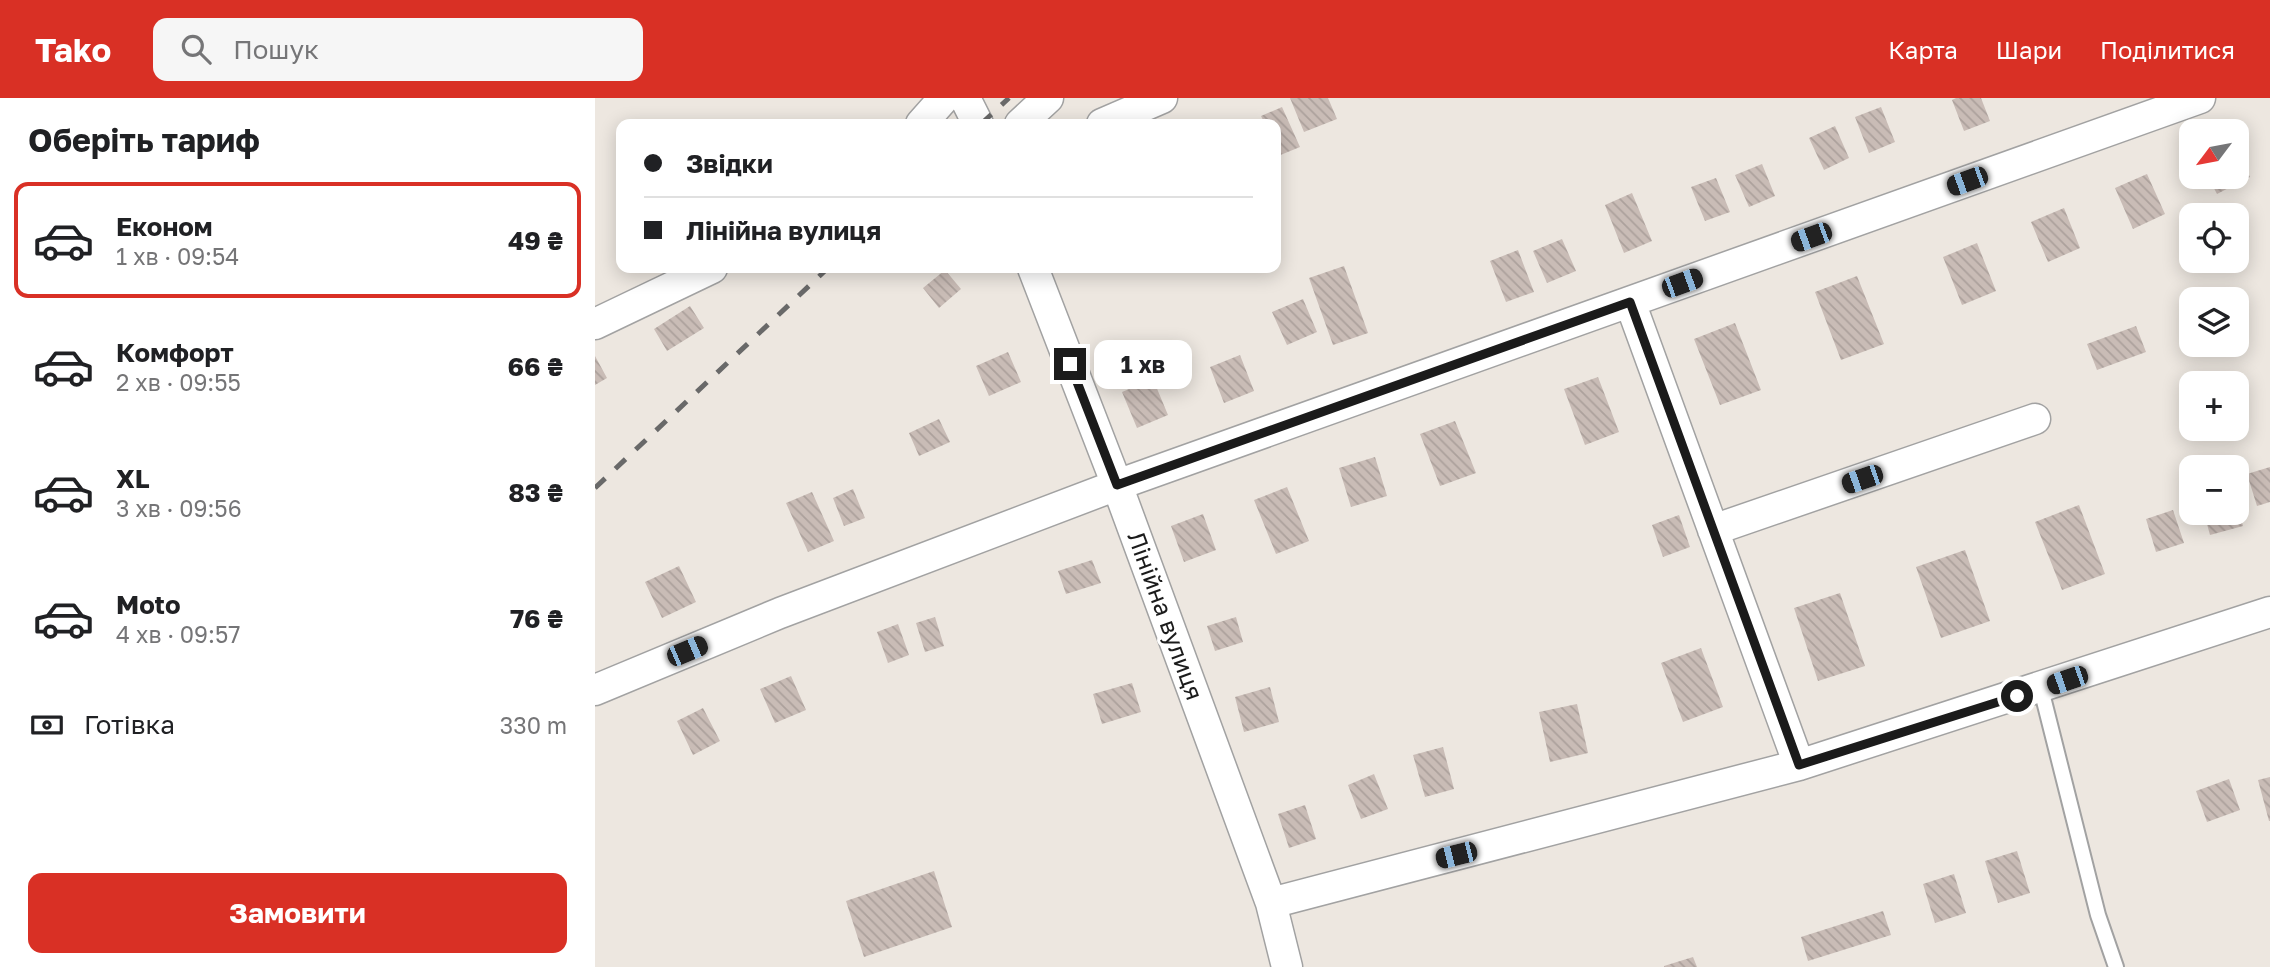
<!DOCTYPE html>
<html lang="uk">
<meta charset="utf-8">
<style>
:root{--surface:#fff;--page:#f6f6f6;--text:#202124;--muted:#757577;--line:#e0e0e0;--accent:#d93025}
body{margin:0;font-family:"Golos Text",sans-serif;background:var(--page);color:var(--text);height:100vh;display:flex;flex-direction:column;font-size:26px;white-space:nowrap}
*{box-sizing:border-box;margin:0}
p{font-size:23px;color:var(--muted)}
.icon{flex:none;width:38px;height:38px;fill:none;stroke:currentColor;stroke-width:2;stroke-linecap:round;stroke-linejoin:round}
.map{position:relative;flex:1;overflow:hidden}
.details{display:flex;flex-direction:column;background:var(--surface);width:595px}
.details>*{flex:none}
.top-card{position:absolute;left:21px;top:21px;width:665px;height:154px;border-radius:14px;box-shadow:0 4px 18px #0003;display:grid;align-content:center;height:154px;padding:0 28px;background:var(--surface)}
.needle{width:46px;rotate:238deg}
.fabs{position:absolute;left:1584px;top:21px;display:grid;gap:14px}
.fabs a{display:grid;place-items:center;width:70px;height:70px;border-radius:14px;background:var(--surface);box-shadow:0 4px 18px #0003;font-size:35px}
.end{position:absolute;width:32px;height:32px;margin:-16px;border:9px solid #1b1b1b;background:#fff;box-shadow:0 0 0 4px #fff}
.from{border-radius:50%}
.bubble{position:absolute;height:49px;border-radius:14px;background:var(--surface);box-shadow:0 4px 18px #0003;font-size:23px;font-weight:700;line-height:49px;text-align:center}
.car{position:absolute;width:21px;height:42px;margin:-21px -10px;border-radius:9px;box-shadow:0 0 5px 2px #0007;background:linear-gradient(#222 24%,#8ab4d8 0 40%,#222 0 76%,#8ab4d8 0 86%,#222 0)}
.top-card b{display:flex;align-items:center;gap:24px;height:66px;font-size:26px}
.top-card b+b{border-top:2px solid var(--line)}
.top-card i{width:18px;height:18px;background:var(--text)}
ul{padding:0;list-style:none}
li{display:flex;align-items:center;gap:21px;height:116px;margin:0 14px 10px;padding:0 14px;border:4px solid transparent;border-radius:14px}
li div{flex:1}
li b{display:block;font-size:26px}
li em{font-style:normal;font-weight:700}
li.selected{border-color:var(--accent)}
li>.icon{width:63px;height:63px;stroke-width:1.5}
h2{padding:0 28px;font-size:32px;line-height:84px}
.pay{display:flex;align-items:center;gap:18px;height:77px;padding:0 28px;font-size:26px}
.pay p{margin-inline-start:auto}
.action{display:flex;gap:14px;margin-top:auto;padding:14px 28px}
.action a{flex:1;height:80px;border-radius:14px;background:var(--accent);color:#fff;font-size:28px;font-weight:700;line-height:80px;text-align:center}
header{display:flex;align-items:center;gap:42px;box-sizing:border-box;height:98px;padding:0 35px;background:var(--accent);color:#fff}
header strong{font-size:33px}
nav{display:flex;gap:38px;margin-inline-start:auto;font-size:24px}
.search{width:490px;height:63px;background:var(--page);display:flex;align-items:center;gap:18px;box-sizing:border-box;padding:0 24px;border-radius:14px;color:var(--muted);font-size:26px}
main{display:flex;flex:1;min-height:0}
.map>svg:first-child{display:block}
.building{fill:url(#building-back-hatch)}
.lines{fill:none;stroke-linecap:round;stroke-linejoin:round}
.service-casing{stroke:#a2a2a2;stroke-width:18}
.minor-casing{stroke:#a2a2a2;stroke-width:33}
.service{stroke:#fff;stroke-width:14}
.minor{stroke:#fff;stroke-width:30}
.rail{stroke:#696969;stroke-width:5;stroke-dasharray:14 14;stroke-linecap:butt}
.route{stroke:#1b1b1b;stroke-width:9}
.labels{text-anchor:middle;stroke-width:6;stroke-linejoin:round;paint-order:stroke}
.street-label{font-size:24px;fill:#1b1b1b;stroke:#fff}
</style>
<header>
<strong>Tako</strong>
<div class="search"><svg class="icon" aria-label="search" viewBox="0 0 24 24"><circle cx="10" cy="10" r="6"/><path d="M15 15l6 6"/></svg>Пошук</div>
<nav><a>Карта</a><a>Шари</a><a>Поділитися</a></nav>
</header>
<main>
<section class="details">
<h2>Оберіть тариф</h2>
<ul>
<li class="selected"><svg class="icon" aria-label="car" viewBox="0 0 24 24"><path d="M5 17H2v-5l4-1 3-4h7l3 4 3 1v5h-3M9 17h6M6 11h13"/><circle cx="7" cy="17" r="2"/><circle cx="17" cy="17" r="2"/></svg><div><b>Економ</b><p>1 хв · 09:54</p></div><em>49 ₴</em></li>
<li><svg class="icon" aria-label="car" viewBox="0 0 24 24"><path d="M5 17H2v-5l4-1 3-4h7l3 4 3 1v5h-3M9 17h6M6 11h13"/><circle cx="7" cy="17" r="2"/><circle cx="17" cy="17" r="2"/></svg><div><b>Комфорт</b><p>2 хв · 09:55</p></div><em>66 ₴</em></li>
<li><svg class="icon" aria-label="car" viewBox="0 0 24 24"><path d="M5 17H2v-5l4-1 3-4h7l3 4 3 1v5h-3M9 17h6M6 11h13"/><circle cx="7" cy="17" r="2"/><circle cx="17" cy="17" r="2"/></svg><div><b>XL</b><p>3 хв · 09:56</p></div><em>83 ₴</em></li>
<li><svg class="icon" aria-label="car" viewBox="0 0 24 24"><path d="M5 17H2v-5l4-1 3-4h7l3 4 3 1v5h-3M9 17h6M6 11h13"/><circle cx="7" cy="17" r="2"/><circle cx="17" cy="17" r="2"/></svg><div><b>Moto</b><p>4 хв · 09:57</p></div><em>76 ₴</em></li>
</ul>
<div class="pay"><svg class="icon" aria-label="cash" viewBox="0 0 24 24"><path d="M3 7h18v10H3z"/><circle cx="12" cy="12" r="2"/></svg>Готівка<p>330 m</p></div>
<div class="action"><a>Замовити</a></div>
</section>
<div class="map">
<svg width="1675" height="869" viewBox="0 0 1675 869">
<defs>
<pattern id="building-back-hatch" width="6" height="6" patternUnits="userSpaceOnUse" patternTransform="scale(1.75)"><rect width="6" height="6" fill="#c9bcb6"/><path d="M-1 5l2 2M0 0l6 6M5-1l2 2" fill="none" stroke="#aca19c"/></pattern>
</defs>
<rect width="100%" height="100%" fill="#ede7e0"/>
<path class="building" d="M695,0H733L742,21L709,34Z
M1361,0H1386L1395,23L1369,33L1357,2Z
M687,9L705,49L683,58L681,26H670L666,18Z
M1286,9L1300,44L1274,55L1260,19Z
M1240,28L1254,60L1229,72L1214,40Z
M1642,51L1655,79L1622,96L1613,79H1642Z
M1167,66L1180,98L1154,109L1140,77Z
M1552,76L1570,116L1538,131L1520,90Z
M1121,80L1135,114L1110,123L1096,89Z
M1037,95L1057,143L1029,155L1010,107Z
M1469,110L1485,150L1453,164L1436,124Z
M967,141L981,173L952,185L938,153Z
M1382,145L1401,193L1367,207L1348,159Z
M923,152L939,194L911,204L895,163Z
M749,168L773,235L738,247L714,180Z
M350,172L366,191L344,210L328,190Z
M1262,178L1289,246L1246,262L1220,194Z
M708,201L722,234L692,247L677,214Z
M95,208L109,230L72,253L59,231Z
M1140,225L1166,292L1125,307L1099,241Z
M1541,228L1551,254L1502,272L1492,246Z
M413,254L426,284L394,298L381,268Z
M645,257L659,293L629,305L615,269Z
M0,258L12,280L0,287Z
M1003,279L1024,334L990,347L969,291Z
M558,281L573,317L542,330L527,294Z
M344,321L355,344L324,358L314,335Z
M860,323L881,375L845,388L825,336Z
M780,359L792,398L756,409L744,370Z
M1675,369V404L1662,408L1652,376Z
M692,389L714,443L681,456L659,402Z
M258,391L270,420L249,428L238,400Z
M217,394L239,443L213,454L191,405Z
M1484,407L1510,476L1467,492L1440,424Z
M1642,407L1648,428L1615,437L1609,415H1642Z
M1578,412L1589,445L1561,454L1551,421Z
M608,416L621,452L589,464L576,428Z
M1084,417L1095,449L1068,459L1057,427Z
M1370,452L1395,523L1346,540L1321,469Z
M497,462L506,485L471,496L463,473Z
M84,468L101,504L67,520L50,484Z
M1245,495L1270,568L1223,583L1199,510Z
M340,519L349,548L330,554L321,525Z
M641,519L648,544L620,553L612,528Z
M303,526L314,557L293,565L282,534Z
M1106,550L1128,609L1088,624L1066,565Z
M196,578L211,612L180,625L165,591Z
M537,585L546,614L507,626L498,596Z
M675,589L684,624L649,634L640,599Z
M982,606L993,655L955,664L944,614Z
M108,610L125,643L98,657L82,623Z
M848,649L859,691L830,699L818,657Z
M779,676L793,711L766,721L753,687Z
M1675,679V723H1674L1663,682Z
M1634,681L1645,712L1612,724L1601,693Z
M710,707L721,741L694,750L683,716Z
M1422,753L1435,795L1403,805L1390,763Z
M339,773L357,829L269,859L251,803Z
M1359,776L1371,815L1340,825L1328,786Z
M1288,813L1296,837L1213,863L1206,839Z
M1098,859L1102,869H1069V868Z"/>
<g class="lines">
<defs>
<path id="service" d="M1446,591L1503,817L1521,869"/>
<path id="minor" d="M370,0L383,26
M326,26L349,0
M425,26L453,0
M507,26L567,0
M438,170L522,387L676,805L692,869
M1035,204L1204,667
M0,226L117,170
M1118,432L1440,321
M0,592L185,515L522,387L1605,0
M676,805L1204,667L1675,514"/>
</defs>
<use href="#service" class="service-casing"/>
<use href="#minor" class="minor-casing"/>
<use href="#service" class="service"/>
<use href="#minor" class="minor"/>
<path class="rail" d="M386,26L414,0
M0,390L233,170"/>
</g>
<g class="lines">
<path class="route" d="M475,266L522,387L1035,204L1204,667L1422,598"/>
</g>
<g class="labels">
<g class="street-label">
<text transform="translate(570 518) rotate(70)" y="8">Лінійна вулиця</text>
</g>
</g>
</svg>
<div class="fabs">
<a><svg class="needle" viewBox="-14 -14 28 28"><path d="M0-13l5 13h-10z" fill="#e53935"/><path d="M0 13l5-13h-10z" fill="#757577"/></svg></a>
<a><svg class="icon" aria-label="locate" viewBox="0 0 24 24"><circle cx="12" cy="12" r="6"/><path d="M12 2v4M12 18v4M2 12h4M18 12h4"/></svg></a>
<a><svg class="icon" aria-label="layers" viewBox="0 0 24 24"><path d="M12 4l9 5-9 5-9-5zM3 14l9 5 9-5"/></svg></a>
<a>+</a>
<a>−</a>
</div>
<i class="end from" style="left:1422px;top:598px"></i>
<i class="end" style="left:475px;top:266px"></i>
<div class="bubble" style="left:499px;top:242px;width:98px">1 хв</div>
<i class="car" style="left:1372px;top:83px;rotate:250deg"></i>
<i class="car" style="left:1216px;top:139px;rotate:250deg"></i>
<i class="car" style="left:1087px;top:185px;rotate:70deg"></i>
<i class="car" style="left:1267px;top:381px;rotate:251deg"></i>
<i class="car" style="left:92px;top:553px;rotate:67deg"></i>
<i class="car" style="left:1472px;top:582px;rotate:251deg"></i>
<i class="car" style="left:861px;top:757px;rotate:256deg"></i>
<div class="top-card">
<b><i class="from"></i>Звідки</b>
<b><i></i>Лінійна вулиця</b>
</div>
</div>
</main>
